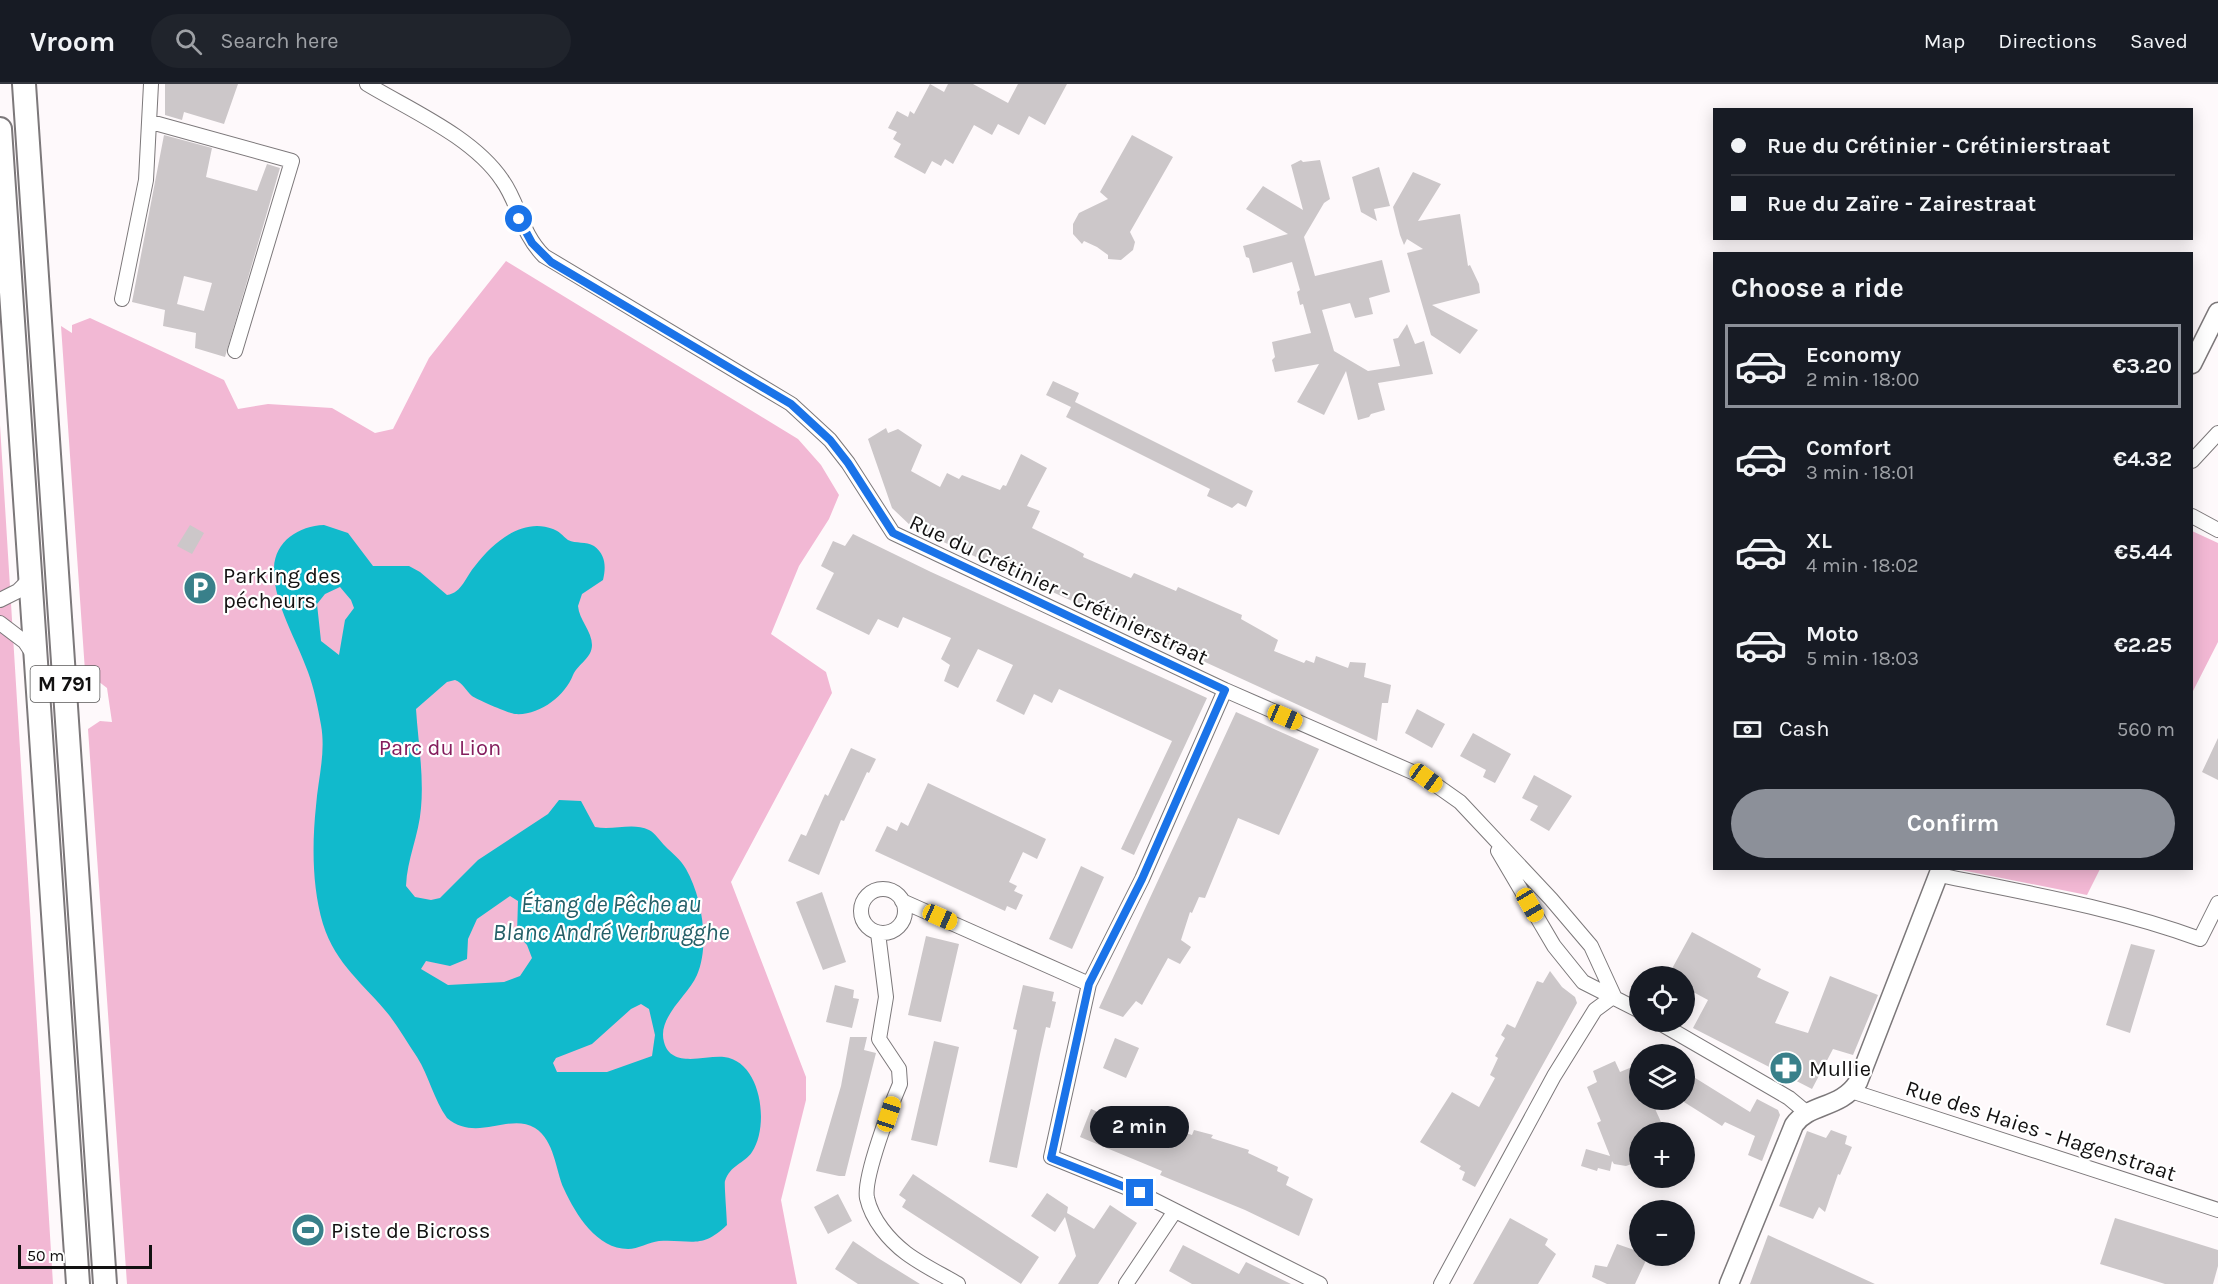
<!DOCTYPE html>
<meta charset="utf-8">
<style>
:root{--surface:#171b24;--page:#20242c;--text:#f1f3f6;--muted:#9ea1a6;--line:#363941;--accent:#8c9099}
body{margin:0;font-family:Karla,sans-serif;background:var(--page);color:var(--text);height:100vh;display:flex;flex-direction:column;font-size:22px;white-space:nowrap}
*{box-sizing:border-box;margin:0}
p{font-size:20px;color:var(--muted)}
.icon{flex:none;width:33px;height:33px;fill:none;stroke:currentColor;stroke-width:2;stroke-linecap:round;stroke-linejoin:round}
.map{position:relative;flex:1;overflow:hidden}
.side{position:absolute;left:1713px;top:168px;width:480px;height:618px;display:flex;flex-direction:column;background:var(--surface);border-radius:0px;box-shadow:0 3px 15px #0003}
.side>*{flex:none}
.guide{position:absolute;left:1713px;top:24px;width:480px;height:132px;border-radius:0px;box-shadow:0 3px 15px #0003;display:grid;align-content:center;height:132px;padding:0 18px;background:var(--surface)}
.buttons{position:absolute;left:1629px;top:882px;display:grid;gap:12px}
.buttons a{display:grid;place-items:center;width:66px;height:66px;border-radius:50%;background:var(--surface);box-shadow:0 3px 15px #0003;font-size:30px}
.scale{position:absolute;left:18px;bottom:15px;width:134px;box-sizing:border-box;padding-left:6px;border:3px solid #121111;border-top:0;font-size:16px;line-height:21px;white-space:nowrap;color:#121111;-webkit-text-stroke:4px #fff;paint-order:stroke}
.end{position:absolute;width:27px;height:27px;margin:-14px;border:8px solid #1a73e8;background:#fff;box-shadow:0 0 0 3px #fff}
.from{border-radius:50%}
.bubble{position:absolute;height:42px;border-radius:21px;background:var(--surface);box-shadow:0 3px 15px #0003;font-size:20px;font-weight:700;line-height:42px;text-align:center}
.car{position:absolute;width:18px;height:36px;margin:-18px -9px;border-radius:8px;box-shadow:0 0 4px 2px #0007;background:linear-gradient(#f5c518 24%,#345 0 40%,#f5c518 0 76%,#345 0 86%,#f5c518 0)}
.guide b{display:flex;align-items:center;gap:21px;height:57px;font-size:22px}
.guide b+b{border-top:2px solid var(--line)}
.guide i{width:15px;height:15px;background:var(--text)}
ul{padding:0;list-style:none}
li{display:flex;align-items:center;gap:18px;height:84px;margin:0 12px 9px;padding:0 6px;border:3px solid transparent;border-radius:0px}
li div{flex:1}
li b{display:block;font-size:22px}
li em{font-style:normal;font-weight:700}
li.on{border-color:var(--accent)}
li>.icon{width:54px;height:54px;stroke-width:1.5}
h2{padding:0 18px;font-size:27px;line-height:72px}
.pay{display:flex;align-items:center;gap:15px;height:66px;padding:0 18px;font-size:22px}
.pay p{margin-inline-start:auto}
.primary-button{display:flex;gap:12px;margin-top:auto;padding:12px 18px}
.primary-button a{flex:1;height:69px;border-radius:36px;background:var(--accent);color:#fff;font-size:24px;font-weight:700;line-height:69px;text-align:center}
header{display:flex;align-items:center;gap:36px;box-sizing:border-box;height:84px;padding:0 30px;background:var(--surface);border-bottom:2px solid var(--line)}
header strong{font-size:28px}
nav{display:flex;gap:33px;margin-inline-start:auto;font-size:21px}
.search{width:420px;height:54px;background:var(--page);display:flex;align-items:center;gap:15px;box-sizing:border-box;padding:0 21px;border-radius:33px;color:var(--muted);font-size:22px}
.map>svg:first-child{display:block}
.green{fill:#f2b8d4}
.water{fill:#11bacc;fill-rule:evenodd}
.building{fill:#ccc7c9;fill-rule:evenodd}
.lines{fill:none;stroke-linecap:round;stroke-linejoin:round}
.minor-casing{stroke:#7c787a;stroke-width:16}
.tertiary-casing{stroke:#7c787a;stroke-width:21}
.primary-casing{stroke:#7c787a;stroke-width:26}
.minor{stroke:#fff;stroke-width:14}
.tertiary{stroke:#fff;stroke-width:18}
.primary{stroke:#fff;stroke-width:22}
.route{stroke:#1a73e8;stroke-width:8}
.labels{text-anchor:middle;stroke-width:4.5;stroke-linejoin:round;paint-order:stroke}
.shield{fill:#fff;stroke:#595858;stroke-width:1.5}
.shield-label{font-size:21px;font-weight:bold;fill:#121111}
.poi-label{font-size:22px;fill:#121111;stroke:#fff;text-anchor:start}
.street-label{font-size:22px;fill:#121111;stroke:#fff}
.park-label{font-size:22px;fill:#841d5d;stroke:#fff}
.water-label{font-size:24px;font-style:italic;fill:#255f67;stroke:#fff}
</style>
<header>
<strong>Vroom</strong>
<div class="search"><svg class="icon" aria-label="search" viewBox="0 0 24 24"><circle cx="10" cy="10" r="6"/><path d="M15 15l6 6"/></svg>Search here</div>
<nav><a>Map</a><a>Directions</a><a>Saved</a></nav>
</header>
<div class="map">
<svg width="2218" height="1200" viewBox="0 0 2218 1200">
<rect width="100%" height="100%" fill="#fef9fb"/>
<path class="green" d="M506,177L798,355L821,381L839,411L829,435L799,482L771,550L826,588L832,609L731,798L806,993V1016L781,1116L797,1200H127L88,645L100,637L112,638L107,604L85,587L61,242L72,249V241L90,234L224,296L238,325L268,320L332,324L375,349L393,345L429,274Z
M0,341L53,1200H0Z
M2192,447L2218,459V558L2192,609Z
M1956,785V784L2100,785L2087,811Z"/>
<path class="water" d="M324,441L348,449L373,482H409L420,488L447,511C462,509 466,492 475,482C493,459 522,433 553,445C559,447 563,452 568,456C576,460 586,457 594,462C606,471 606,483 603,496L582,510L578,522C579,536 592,547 592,561C592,574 578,580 573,591C565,612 539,632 515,630C508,629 478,616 472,612C466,607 463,599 455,596L447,598L416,625C418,657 424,691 421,724C419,751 407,775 406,802L415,813L431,816L440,814L478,776L548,730L559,716L581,717L595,743C613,747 632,738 649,746C655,749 660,757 665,762C672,769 681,776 686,785C702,813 710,861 697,891C688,912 657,933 664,958C671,985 705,971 724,973C761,977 770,1041 752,1068C744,1080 730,1081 725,1097C724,1099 727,1133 727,1141C701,1166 691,1155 659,1157C649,1158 638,1165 628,1165C597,1165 576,1131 564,1105C555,1085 555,1057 535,1044C509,1028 477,1059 447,1034C434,1016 429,992 417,973C408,960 399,944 389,931C364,900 336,881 323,840C312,803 312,760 316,722C318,695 326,669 321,641C318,624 314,604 308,588C297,556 273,519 274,484C275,457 299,442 324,441ZM340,503L351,516L354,524L345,536L339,571L321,557L317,520L325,510ZM510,812L518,817L517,850L527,861L532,874L520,892L504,898L448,901L421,885L426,877L450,882L467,875L468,855L477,835ZM641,920L649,925L655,951L652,972L607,988H557L553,979L556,974L592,960L631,925Z"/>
<path class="building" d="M165,0H238L224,40L184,28L182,36L165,31Z
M930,0L944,8L948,0H973L1008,19L1018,0H1067L1045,41L1029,32L1019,51L998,40L992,51L974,41L953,80L945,75L941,82L932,77L925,90L894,73L901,60L893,55L897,48L888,44L897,27L908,33L910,27L914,30Z
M164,51L212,64L206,93L257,107L267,80L280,84L225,273L195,264L196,249L163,242L165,226L132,218ZM184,192L212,199L204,227L177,220Z
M1132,51L1173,73L1130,148L1135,158L1133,166L1121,176L1108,175V171L1097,163L1084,157L1082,160L1073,150V140L1079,129L1108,115L1100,108Z
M1301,76L1303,78L1320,76L1330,115L1324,119L1304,153L1315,192L1382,176L1390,208L1369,214L1373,230L1355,234L1350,219L1322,226L1334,267L1368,287L1400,282L1393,255L1398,254L1407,240L1415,260L1424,257L1433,290L1378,299L1385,326L1371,330L1369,333L1358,336L1346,287L1324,331L1297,318L1319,280L1275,288L1272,276L1275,273L1272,258L1311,249L1303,220L1300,221L1297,208L1300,206L1292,178L1253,189L1249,174L1246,173L1243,162L1288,150L1246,125L1263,102L1303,126L1291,81Z
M1379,83L1390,122L1374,125L1377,137L1361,128L1352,93Z
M1413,88L1441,100L1418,137L1460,130L1468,182L1470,181L1479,200L1480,209L1432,221L1478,246L1460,270L1431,251L1407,169L1423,165L1407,155L1404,161L1400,151L1393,123Z
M1053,297L1079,309L1075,318L1253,407L1246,423L1238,419L1232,424L1207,412L1210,405L1066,333L1071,323L1046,311Z
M886,344L888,349L898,345L922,361L911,387L940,403L947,389L959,395L962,391L1000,406L1003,401L1006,402L1021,370L1047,384L1027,422L1040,427L1032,444L1073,464L1084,470L1083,473L1131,494L1134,489L1176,507L1178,503L1242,531L1241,535L1278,556L1274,567L1304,579L1306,576L1314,579L1316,572L1348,584L1350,578L1366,579L1364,593L1391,601L1388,619H1382L1377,657L913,444L892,424L868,355Z
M190,441L204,449L192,470L177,462Z
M853,450L931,488L1207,614L1134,771L1121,765L1172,657L1059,605L1052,619L1034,610L1024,631L996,617L1013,581L978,565L958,604L944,597L950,581L941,575L951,554L903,533L898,544L878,535L869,551L816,525L834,489L821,482L833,457L845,462Z
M1417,625L1445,640L1432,664L1405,649Z
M1236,628L1319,665L1279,751L1238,734L1205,814L1199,813L1192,829L1190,828L1181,856L1191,863L1180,880L1168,874L1142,921L1136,917L1123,933L1099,924Z
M1473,649L1511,670L1495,699L1483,693L1486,686L1460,672Z
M2218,654V696L2202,688Z
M851,664L876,675L869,689L867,688L844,737L841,736L819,791L788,777L801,750L806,752L825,710L828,712Z
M1534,691L1572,712L1549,747L1530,736L1538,722L1522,714Z
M928,699L1046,755L1037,775L1023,768L1009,798L1017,802L1014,807L1023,811L1016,826L1007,822L1005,827L875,767L887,742L897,747L901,738L908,742Z
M1081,782L1104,793L1072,865L1049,855Z
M822,808L846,878L823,886L796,818Z
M1692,848L1761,885L1757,893L1789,908L1775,939L1808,949L1830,892L1878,911L1853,971L1833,965L1812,1005L1693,944L1708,916L1684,903V892H1668Z
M926,852L959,860L941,938L908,931Z
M2131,860L2155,866L2130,949L2106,941Z
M1550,887L1562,903L1575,913L1577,919L1475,1103L1462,1096L1465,1088L1459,1085L1461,1082L1420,1058L1452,1008L1479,1023L1495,994L1490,991L1498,974L1495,972L1505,954L1501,951L1507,940L1515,944L1537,897L1543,899Z
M835,901L854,906L853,914L859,915L852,944L826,938Z
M1023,901L1054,908L1052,917L1056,918L1050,944L1046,943L1040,970L1017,1084L989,1078L1017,946L1013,945Z
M850,953H867L864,966L876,969L845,1092H839L816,1087L841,1002Z
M1115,954L1139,964L1126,994L1103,984Z
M934,957L959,963L937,1062L911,1056Z
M1615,977L1620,988L1632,983L1640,1001V1016H1651L1661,1038L1656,1040L1659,1048H1640V1077L1626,1082L1614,1080L1612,1077L1610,1087L1598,1084L1597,1087L1581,1082L1586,1065L1610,1072L1597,1039L1601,1037L1587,1003L1597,998L1593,987Z
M1692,992L1750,1028L1757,1015L1778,1026L1780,1031L1762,1077L1748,1071L1755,1052L1725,1038L1722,1042L1684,1018V1004Z
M1091,1025L1172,1059L1177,1046L1192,1051L1194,1046L1213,1051L1211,1054L1249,1066L1248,1069L1278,1083L1277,1087L1289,1093L1286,1101L1313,1115L1299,1152L1245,1126L1160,1091L1162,1087L1080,1053Z
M1831,1046L1847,1052L1845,1060L1852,1063L1840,1091L1838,1090L1825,1128L1819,1123L1813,1135L1779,1122L1807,1047L1826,1054Z
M913,1090L1039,1173L1021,1200L902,1123L906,1116L899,1111Z
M1047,1109L1068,1123L1067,1129L1094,1145L1110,1121L1137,1139L1098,1200H1058L1076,1172L1065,1133L1055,1148L1031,1132Z
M838,1110L852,1137L828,1150L814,1123Z
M1510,1134L1548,1155L1545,1161L1556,1170L1538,1200H1473Z
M2115,1134L2218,1166V1182L2213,1200H2165L2100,1180Z
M1768,1151L1875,1200H1750Z
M853,1157L878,1174L920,1200H858L835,1185Z
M1617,1160L1640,1168V1172H1648L1635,1200H1607L1592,1193L1595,1181L1607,1183Z
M1183,1161L1239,1190L1246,1178L1291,1200H1192L1169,1187Z"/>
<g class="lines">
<defs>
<path id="minor" d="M367,0C410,26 473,53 502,96C520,121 520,148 544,172L791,320L830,356L848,379L893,449L1225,606L1426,694L1460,718L1551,815L1591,862L1614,912
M151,38L292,77L235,267
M122,215L146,96L151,0
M2192,377L2218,349
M2192,432L2218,446
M0,516L18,507L30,495
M0,539L25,558L33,570
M1225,606L1142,795L1089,900L1051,1073L1140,1109L1320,1200
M1498,767L1554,862L1583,898L1640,927
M1939,791C2027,809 2115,824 2200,855L2218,819
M861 827a22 22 0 1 1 44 0a22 22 0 1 1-44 0Z
M902,817L1089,900
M878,849L886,913L879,955L899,985L900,1000C891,1021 863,1094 867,1114C872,1136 889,1156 906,1169C922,1181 941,1190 958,1200
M1658,938L1789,1014L1807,1029
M1851,1007L2218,1126
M1126,1200L1175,1127
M1441,1200L1554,992L1595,926L1614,912"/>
<path id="tertiary" d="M2192,280L2218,228
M1729,1200L1794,1041C1809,1019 1841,1025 1858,998L1941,784"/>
<path id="primary" d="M24,0L105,1200
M0,45L78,1200"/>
</defs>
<use href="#minor" class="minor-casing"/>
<use href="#tertiary" class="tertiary-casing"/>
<use href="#primary" class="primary-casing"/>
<use href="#minor" class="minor"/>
<use href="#tertiary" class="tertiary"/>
<use href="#primary" class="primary"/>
</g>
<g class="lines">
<path class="route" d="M519,135L532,159L551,178L791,320L830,356L848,379L893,449L1225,606L1142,795L1089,900L1051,1074L1140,1109"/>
</g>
<defs>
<symbol id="parking-disc" viewBox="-11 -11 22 22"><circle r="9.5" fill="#39808a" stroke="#fff"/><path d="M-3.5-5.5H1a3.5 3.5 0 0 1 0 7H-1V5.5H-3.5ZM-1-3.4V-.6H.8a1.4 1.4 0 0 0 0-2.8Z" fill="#fff"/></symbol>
<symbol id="pharmacy-disc" viewBox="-11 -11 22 22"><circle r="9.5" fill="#39808a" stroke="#fff"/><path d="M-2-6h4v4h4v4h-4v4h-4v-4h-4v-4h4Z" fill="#fff"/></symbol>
<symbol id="stadium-disc" viewBox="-11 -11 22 22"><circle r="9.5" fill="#39808a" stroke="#fff"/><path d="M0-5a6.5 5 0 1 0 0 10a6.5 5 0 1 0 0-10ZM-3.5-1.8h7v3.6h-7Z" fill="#fff"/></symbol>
</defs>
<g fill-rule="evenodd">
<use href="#parking-disc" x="181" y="485" width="38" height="38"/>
<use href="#pharmacy-disc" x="1767" y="965" width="38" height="38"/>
<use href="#stadium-disc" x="289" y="1127" width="38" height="38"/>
</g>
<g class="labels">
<rect class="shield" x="30.5" y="582" width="69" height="36" rx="4.5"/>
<g class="shield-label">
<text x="65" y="607">M 791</text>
</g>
<g class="poi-label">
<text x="223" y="499">Parking des<tspan x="223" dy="25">pécheurs</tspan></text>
<text x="1809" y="992">Mullie</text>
<text x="331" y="1154">Piste de Bicross</text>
</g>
<g class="street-label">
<text transform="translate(1059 505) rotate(25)" y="8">Rue du Crétinier - Crétinierstraat</text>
<text transform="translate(2041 1046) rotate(18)" y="8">Rue des Haies - Hagenstraat</text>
</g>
<g class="park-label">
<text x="440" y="671">Parc du Lion</text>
</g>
<g class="water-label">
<text x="611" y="828">Étang de Pêche au<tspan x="611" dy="28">Blanc André Verbrugghe</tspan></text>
</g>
</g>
</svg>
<div class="buttons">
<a><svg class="icon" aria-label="locate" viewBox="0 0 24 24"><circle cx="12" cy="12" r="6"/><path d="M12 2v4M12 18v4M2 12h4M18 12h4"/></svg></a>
<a><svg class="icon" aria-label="layers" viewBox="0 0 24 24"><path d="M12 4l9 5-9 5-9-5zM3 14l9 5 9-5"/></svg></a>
<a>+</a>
<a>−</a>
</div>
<div class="scale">50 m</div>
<i class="end from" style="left:519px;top:135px"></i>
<i class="end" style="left:1140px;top:1109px"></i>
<div class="bubble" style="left:1090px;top:1022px;width:99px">2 min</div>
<i class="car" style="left:1285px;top:633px;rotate:113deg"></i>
<i class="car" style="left:1426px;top:694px;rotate:126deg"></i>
<i class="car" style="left:1530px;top:821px;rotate:150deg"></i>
<i class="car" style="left:940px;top:833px;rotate:114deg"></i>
<i class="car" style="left:889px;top:1030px;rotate:18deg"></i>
<div class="guide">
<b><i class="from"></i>Rue du Crétinier - Crétinierstraat</b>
<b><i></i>Rue du Zaïre - Zairestraat</b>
</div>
<section class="side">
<h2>Choose a ride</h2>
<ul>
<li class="on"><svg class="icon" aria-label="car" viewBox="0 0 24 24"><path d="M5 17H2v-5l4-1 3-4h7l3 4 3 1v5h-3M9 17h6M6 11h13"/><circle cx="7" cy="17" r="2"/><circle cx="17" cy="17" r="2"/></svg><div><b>Economy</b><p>2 min · 18:00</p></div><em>€3.20</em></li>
<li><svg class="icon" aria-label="car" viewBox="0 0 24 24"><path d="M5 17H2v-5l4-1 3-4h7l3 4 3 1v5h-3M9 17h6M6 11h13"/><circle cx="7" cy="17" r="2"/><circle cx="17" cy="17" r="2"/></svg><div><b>Comfort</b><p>3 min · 18:01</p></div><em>€4.32</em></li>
<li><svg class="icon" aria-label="car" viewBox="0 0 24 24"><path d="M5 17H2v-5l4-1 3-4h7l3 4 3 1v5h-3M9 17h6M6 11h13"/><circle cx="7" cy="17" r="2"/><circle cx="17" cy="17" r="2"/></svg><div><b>XL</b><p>4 min · 18:02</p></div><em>€5.44</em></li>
<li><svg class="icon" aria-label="car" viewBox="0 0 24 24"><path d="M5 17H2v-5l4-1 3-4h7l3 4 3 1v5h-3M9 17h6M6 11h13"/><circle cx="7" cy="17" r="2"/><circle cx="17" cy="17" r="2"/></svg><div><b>Moto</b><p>5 min · 18:03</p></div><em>€2.25</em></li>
</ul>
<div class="pay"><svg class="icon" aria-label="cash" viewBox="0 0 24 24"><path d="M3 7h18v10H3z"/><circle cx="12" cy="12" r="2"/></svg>Cash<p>560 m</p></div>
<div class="primary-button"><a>Confirm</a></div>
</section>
</div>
